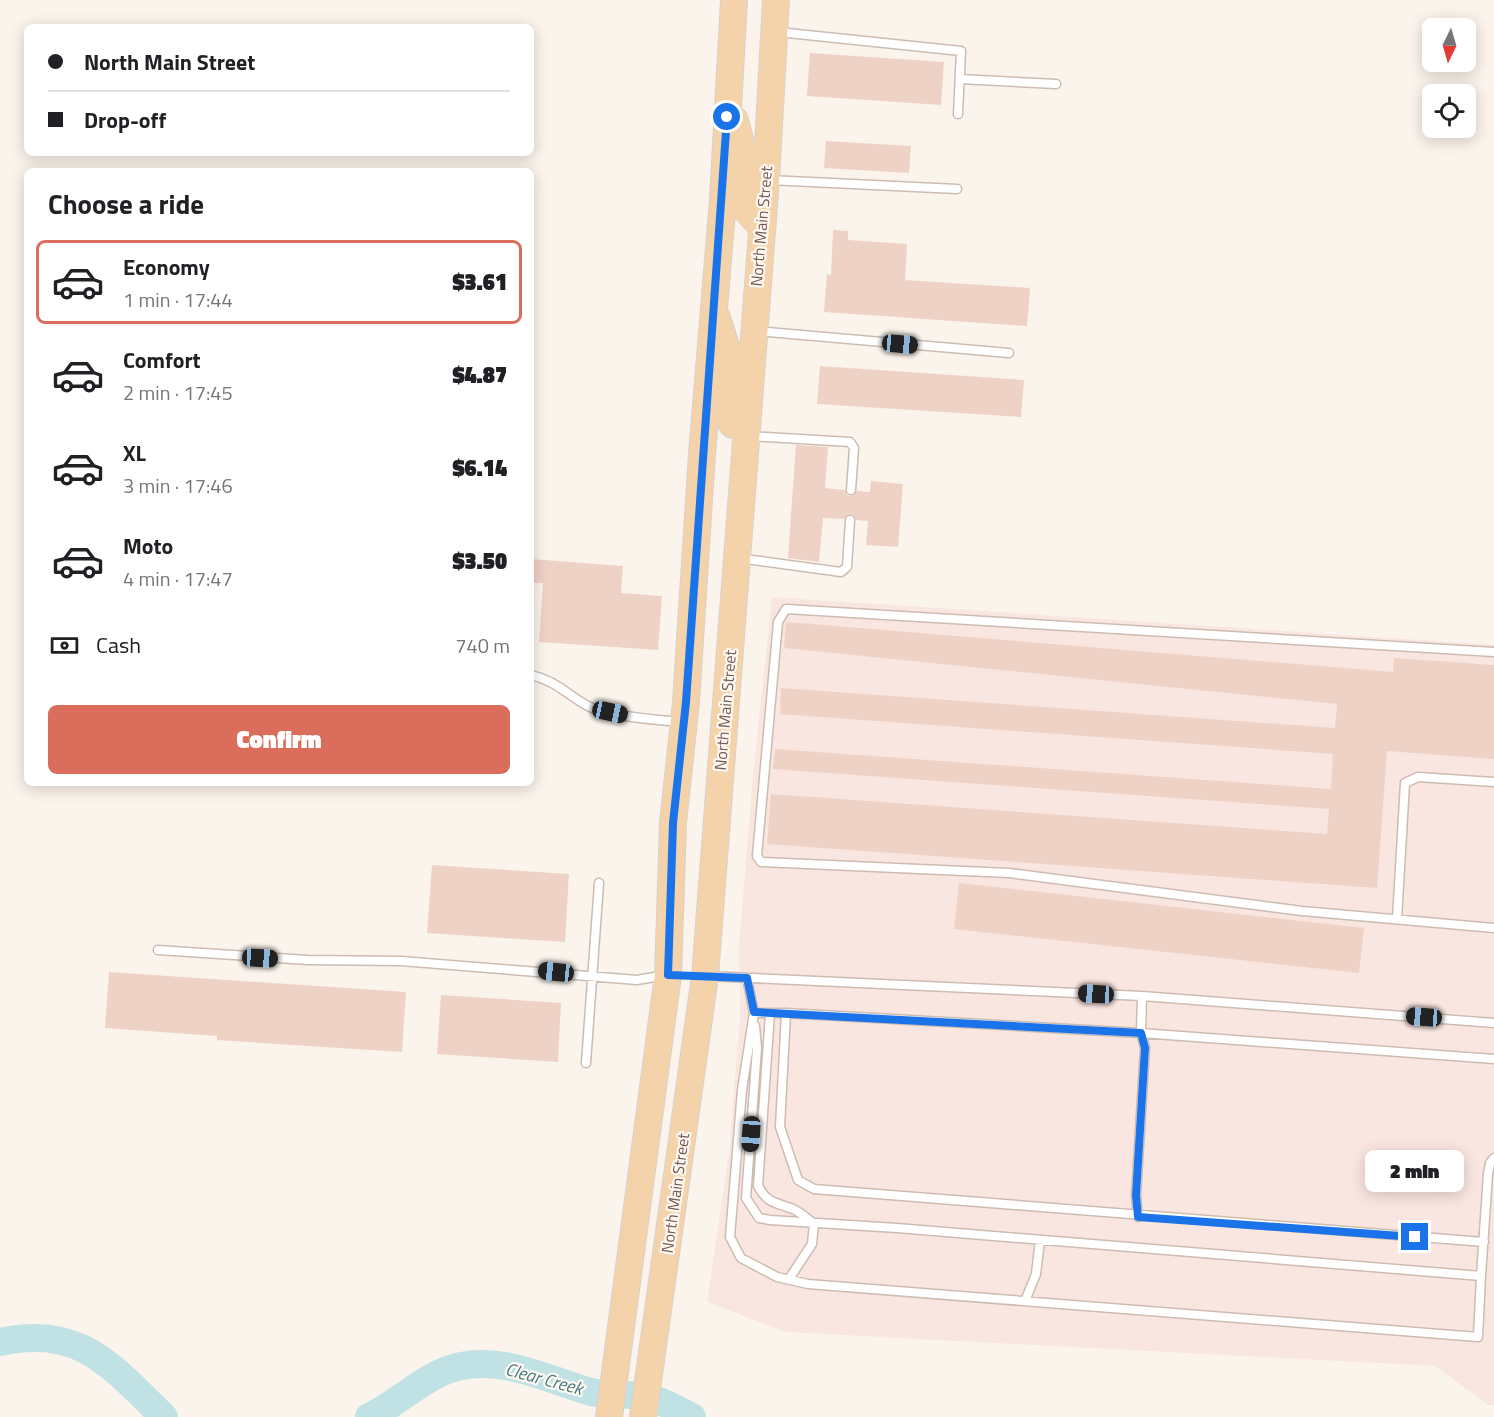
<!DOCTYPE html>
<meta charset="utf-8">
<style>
:root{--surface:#fff;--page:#f2f2f2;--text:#202124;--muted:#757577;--line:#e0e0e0;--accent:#da6d5c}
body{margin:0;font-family:"Titillium Web",sans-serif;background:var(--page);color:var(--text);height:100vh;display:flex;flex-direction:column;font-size:22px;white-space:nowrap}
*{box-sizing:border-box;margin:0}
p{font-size:20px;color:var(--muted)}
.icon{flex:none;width:33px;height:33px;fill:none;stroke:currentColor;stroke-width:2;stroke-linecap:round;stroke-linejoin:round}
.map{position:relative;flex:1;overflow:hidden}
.side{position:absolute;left:24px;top:168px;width:510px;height:618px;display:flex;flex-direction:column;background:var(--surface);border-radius:9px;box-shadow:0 3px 15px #0003}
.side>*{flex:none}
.banner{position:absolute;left:24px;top:24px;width:510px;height:132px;border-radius:9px;box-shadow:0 3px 15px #0003;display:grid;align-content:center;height:132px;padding:0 24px;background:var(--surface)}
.needle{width:39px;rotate:185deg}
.buttons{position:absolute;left:1422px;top:18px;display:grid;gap:12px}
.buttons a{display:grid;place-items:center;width:54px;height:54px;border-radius:9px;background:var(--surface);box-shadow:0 3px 15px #0003;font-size:30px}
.end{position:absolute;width:27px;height:27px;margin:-14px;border:8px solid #1a73e8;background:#fff;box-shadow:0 0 0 3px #fff}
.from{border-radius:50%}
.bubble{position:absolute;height:42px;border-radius:9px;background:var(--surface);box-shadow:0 3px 15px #0003;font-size:20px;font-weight:800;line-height:42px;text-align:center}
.car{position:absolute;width:18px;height:36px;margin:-18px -9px;border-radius:8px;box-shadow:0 0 4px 2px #0007;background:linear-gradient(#222 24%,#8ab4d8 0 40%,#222 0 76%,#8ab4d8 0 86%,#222 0)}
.banner b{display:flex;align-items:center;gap:21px;height:57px;font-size:22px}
.banner b+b{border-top:2px solid var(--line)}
.banner i{width:15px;height:15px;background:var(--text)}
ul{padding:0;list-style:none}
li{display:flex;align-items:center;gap:18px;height:84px;margin:0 12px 9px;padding:0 12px;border:3px solid transparent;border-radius:9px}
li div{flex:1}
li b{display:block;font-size:22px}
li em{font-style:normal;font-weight:800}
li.active{border-color:var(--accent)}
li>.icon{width:54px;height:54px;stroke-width:1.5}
h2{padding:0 24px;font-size:27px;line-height:72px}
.pay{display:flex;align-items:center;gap:15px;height:66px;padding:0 24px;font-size:22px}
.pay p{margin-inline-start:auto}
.primary-button{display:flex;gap:12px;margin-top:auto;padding:12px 24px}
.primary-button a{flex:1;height:69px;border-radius:9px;background:var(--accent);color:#fff;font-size:24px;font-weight:800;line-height:69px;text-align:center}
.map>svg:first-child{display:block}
.commercial{fill:#fae6e1}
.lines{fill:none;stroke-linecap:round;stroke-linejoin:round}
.river{stroke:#c1e2e4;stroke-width:28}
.building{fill:#efd2c6}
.lane-casing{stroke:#cdbcb2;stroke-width:11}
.primary-casing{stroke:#d8d1ce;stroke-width:28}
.lane{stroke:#fff;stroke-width:8}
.primary{stroke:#f4d2aa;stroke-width:26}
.route{stroke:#1a73e8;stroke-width:8}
.labels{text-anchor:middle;stroke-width:4.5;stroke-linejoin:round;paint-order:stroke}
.street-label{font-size:16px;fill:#755a50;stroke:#fef8f2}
.water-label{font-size:18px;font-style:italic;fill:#477b7f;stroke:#fef8f2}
</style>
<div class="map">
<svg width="1494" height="1417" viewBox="0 0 1494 1417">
<rect width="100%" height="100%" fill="#fbf4ec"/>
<path class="commercial" d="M772,597L1494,645V1405H1488L1435,1366L786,1332L707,1302L729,1152L740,1016L739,945L753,776Z"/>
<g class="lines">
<path class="river" d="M0,1342C80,1324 111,1366 164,1417
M369,1417C401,1402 426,1373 461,1366C505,1357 550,1380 591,1392C608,1396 628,1393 646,1397C662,1400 678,1410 692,1417"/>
</g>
<path class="building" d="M810,53L944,62L941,105L807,96Z
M826,141L911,146L909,173L824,168Z
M833,230L848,231V240L907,244L905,280L1030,288L1027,326L824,312L827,274L831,275Z
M820,366L1024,380L1021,417L817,404Z
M796,445L828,447L825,488L845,490L847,495L851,496L857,491L870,492L871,481L903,484L898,547L866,545L868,521L856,520L854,515L850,514L844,519L823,518L819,562L788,558Z
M531,559L623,566L621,593L662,596L658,650L539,642L543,583H531Z
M786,622L1393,672L1394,658L1494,665V759L1387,751L1377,888L767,844L771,794L1327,834L1329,809L773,769L775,749L1331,789L1333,754L780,714L781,688L1335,728L1337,704L784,648Z
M432,865L569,874L565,942L427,933Z
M959,883L1364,928L1359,973L954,929Z
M109,972L406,992L402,1052L217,1040V1036L105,1028Z
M441,995L561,1003L558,1062L437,1054Z"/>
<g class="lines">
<defs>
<path id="lane" d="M778,32L961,51L958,114
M960,79L1056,84
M769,180L957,189
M756,331L1009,353
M749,436L850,442L854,448L851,490
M738,558L841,572L847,567L850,520
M1494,652L786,609L778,622L757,856L761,862L1009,873L1302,911L1494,928
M531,675C557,681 567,695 588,706C606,716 658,720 680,722
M1397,919L1405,783L1418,777L1494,782
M158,950L308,960L401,961L637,980L666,975
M707,976L1142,996L1494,1023
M747,978L754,1013H786
M754,1013L742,1090L730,1237L741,1258L777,1277L808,1284L1478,1337L1481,1276
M770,1013L758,1186C768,1204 775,1202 793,1209C800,1212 807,1218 813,1223
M755,1026L757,1048L746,1198L759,1218L770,1220L897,1228L1481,1276L1488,1174L1490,1163L1494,1158
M586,1063L599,883
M1138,1217L1136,1195L1145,1048L1141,1033L1142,996
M1484,1242L814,1189L798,1180L780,1127L786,1013L1141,1033L1494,1059
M789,1279L812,1244L814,1223
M1025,1301L1036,1274L1040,1240"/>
<path id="primary" d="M735,120L746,164L744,208L761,226
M717,318L731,361V423L733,425
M609,1417L668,975L673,823L686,702L702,454L723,199L734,0
M643,1417L705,976L766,180L776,0"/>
</defs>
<use href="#lane" class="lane-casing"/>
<use href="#primary" class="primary-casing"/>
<use href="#lane" class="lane"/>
<use href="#primary" class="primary"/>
</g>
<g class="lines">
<path class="route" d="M727,117L686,702L673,823L668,975L747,978L754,1012L1141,1033L1145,1048L1136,1195L1138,1217L1415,1237"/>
</g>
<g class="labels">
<g class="street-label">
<text transform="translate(761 226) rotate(-85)" y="6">North Main Street</text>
<text transform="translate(725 710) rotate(-85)" y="6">North Main Street</text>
<text transform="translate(675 1193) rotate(-82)" y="6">North Main Street</text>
</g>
<g class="water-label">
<text transform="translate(544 1379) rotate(15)" y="6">Clear Creek</text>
</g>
</g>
</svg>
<div class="buttons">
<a><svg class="needle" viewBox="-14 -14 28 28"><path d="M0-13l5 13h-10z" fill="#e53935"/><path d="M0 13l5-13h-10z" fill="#757577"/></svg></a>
<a><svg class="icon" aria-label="locate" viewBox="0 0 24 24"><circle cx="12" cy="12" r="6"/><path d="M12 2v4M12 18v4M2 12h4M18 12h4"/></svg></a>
</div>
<i class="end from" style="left:727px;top:117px"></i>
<i class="end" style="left:1415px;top:1237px"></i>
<div class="bubble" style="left:1365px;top:1150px;width:99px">2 min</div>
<i class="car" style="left:900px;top:344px;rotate:95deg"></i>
<i class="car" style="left:610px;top:712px;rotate:102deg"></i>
<i class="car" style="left:260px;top:958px;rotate:93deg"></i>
<i class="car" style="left:556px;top:972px;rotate:276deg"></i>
<i class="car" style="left:1096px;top:994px;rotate:273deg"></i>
<i class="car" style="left:1424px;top:1017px;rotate:274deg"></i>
<i class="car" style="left:751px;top:1134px;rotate:184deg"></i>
<div class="banner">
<b><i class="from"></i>North Main Street</b>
<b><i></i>Drop-off</b>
</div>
<section class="side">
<h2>Choose a ride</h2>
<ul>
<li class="active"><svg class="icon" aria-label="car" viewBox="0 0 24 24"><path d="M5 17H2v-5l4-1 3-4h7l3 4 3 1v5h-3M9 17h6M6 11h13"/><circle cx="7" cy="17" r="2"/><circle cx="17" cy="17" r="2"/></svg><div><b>Economy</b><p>1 min · 17:44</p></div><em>$3.61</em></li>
<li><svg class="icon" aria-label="car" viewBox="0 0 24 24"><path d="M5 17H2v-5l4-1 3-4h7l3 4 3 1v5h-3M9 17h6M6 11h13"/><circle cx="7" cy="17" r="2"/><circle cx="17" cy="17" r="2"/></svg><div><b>Comfort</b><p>2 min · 17:45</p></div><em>$4.87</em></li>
<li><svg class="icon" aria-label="car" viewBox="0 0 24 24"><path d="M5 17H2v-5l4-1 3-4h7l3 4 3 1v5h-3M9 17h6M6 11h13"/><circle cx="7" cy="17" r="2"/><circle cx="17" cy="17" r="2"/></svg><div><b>XL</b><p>3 min · 17:46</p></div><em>$6.14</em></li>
<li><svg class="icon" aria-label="car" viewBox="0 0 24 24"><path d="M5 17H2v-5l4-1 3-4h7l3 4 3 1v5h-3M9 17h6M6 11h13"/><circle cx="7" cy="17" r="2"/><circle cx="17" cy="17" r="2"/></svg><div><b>Moto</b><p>4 min · 17:47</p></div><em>$3.50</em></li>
</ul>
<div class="pay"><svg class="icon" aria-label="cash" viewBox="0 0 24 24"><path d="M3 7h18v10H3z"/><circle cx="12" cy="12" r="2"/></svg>Cash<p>740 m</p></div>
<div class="primary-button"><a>Confirm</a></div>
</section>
</div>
